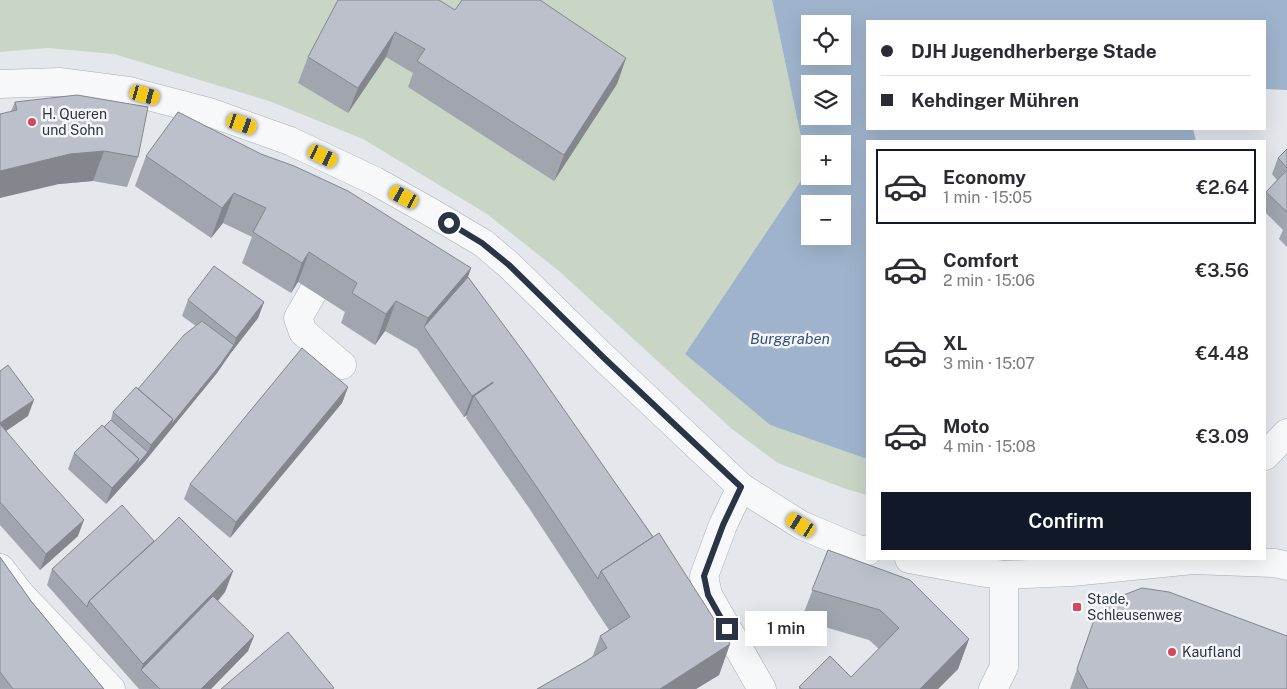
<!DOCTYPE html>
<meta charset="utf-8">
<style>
:root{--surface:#fff;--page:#f2f2f3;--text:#2b2b33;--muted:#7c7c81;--line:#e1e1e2;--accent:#111827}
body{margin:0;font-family:"Public Sans",sans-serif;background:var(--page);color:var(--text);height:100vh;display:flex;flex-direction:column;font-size:19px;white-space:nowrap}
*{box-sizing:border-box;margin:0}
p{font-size:16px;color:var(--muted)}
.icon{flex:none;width:28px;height:28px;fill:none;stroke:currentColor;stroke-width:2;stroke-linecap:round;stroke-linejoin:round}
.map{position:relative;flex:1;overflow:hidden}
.sheet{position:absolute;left:866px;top:140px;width:400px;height:420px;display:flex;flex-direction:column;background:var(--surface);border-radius:0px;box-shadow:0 5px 20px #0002}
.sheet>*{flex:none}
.banner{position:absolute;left:866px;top:20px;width:400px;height:110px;border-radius:0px;box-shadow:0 5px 20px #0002;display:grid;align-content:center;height:110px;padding:0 15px;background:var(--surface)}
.controls{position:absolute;left:801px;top:15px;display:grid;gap:10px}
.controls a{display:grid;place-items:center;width:50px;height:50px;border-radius:0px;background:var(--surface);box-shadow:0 5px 20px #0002;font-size:25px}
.end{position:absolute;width:22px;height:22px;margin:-11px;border:6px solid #2b3445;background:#fff;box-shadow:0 0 0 2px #fff}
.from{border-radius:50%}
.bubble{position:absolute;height:35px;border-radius:0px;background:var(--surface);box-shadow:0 5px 20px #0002;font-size:16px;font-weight:600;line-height:35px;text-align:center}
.car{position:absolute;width:15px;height:30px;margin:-15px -8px;border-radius:6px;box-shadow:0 0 4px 1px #0007;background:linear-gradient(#f5c518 24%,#345 0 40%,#f5c518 0 76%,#345 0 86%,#f5c518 0)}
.banner b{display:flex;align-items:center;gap:18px;height:48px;font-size:19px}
.banner b+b{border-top:1px solid var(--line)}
.banner i{width:12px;height:12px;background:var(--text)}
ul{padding:9px 0 0;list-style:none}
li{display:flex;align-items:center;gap:15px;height:75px;margin:0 10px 8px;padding:0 5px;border:2px solid transparent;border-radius:0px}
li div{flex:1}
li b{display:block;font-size:19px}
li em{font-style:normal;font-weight:600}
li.selected{border-color:var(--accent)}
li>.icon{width:45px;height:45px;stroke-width:1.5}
.primary-button{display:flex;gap:10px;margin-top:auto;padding:10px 15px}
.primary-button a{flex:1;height:58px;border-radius:0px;background:var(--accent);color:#fff;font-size:20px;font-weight:600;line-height:58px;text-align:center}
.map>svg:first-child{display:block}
.green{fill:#c9d6c5}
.water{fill:#9fb4cc;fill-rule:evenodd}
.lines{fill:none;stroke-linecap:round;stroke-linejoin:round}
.minor-casing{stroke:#a9aeb7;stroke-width:29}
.minor{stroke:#f7f8fa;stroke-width:28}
.wall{fill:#a1a5ae}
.shaded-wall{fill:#83868d}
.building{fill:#bbc0ca;stroke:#83868d}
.route{stroke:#2b3445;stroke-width:6}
.poi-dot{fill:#d1495b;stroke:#f4f6f9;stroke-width:2}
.labels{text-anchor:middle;stroke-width:5;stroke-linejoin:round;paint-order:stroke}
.poi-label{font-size:14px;fill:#2b3445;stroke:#f4f6f9;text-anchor:start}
.water-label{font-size:15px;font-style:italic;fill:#34527a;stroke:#f4f6f9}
</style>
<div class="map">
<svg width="1287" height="689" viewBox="0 0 1287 689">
<rect width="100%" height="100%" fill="#e4e7ec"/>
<path class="green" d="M0,0H772L808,170L685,354L770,425L867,459V495L846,489L778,463L732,429L559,271L487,214L363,139L269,101L114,54L48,48L0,52Z"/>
<path class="water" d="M772,0H1287V90L1265,89V21H868V129H1193L1196,141H868L867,459L770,425L685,354L808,170ZM810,24H842V56H810ZM810,84H842V116H810ZM810,144H842V176H810ZM810,204H842V236H810Z"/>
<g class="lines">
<defs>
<path id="minor" d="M0,84L59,82L129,91L209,112L290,141L375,181L432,213L483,243L509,265L603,357L741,487L801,525L858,549L868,551
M313,292L298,318L303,332L342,365
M1265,456L1287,433
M741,487L723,525L704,576L708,595L762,689
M909,559L980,572L1004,575L1072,572L1193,560L1275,563L1287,566
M0,568L22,596L111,689
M993,689L1004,667V575"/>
</defs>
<use href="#minor" class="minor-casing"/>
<use href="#minor" class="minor"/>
</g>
<path class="wall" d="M455,10L626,58L617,84L554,181L408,87L413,73L386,57L348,113L298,83L308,57Z
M15,102L138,157L127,187L93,181L59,184L11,111Z
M1287,149V247L1279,239L1283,230L1265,212V194L1266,192L1277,180L1272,174L1278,158Z
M146,156L471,268L468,277L730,644L719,675L696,689H537L592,658L600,636L609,630L529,508L466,418L467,415L464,417L417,349L385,331L375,345L341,323L345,312L298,282L291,293L242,263L252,237L223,223L211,238L135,186Z
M188,300L264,302L258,318L230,354L217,373L145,461L106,504L68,469L74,453L104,427L111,420L113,412L138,389L196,326L182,316Z
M0,371L28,416L6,431L78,536L40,570L0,525Z
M348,387L342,403L230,538L184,499L190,484Z
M154,541L233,571L225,592L218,601L254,636L248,651L211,689H139L47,585L52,569Z
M828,550L969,639L958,669L938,689H799V687L851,677L879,649L869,640L801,620Z
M0,557L31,601L104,689H0Z
M1094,620L1287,689H1070Z"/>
<path class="shaded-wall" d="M395,32L386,57L348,113L358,88Z
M626,58L617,84L554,181L564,155Z
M104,151L93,181L59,184L0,198V171L70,154Z
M234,193L223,223L211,238L222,208Z
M309,252L298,282L291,293L302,263Z
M471,268L460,299L424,327L428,318Z
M396,301L385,331L375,345L386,314Z
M264,302L258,318L230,354L217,373L145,461L106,504L112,488L139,459L148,452L151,445L234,345L236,338Z
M493,382L485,403L474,396L467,415L464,417L472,396Z
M348,387L342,403L230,538L236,522Z
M34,400L28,416L0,435V423Z
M84,520L78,536L40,570L46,554Z
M233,571L225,592L208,612L141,670L143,664Z
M254,636L248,651L211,689H201Z
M969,639L958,669L938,689H920Z
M730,644L719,675L696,689H660Z"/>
<path class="building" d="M338,0H439L455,10L462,0H540L626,58L564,155L417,61L425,49L395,32L358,88L308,57Z
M77,95L148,107L138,157L104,151L70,154L0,171V114L17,110L15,102Z
M178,112L261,154L294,166L348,191L471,268L428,318L396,301L386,314L352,293L357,283L309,252L302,263L253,232L266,208L234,193L222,208L146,156Z
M1287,149V168L1278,158Z
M1287,170V212L1266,192Z
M214,266L264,302L236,338L188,300Z
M468,277L528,358L653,537L601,571L598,579L536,486L474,396L493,383V382L472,396L424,327Z
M202,321L234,345L220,365L170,426L173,419L138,389L184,335Z
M302,348L348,387L236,522L190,484Z
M8,365L34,400L0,423V371Z
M136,387L173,419L151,445L113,412Z
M111,420L148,452L136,466L139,459L104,427Z
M0,424L39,470L84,520L46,554L0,502Z
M102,425L139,459L112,488L74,453Z
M122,505L154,541L89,601L87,607L52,569Z
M179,517L233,571L215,591L143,664L89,601L158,538Z
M659,533L730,644L660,689H537L583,663L607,648L600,636L630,617L601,571Z
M828,550L910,580L969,639L920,689H802L799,687L830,656L851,677L899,628L880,610L812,590Z
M0,557L31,601L104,689H13L0,672Z
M1142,588L1169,592L1287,636V689H1088L1077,669L1094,620L1113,599Z
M213,596L254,636L201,689H160L141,670Z
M288,632L334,688L332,689H221Z"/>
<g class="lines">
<path class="route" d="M449,223L482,243L509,265L603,357L741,487L723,525L704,576L708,595L727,629"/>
</g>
<g class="poi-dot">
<circle cx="32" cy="122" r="5"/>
<rect x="1072" y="602" width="10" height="10" rx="2.5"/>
<circle cx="1172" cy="652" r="5"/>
</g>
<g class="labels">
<g class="poi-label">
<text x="42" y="119">H. Queren<tspan x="42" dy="16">und Sohn</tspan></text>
<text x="1087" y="604">Stade,<tspan x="1087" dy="16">Schleusenweg</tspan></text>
<text x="1182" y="657">Kaufland</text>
</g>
<g class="water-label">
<text x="790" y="344">Burggraben</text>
</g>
</g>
</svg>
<div class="controls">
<a><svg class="icon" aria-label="locate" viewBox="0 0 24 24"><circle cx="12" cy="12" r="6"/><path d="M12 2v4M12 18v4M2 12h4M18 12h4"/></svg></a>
<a><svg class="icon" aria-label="layers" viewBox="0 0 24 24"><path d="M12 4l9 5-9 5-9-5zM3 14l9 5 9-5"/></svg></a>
<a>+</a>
<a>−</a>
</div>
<i class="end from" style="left:449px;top:223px"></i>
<i class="end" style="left:727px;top:629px"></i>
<div class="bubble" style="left:745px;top:611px;width:82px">1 min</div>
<i class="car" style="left:145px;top:95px;rotate:105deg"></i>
<i class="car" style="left:242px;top:124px;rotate:109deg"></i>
<i class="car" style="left:323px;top:156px;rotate:116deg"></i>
<i class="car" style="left:404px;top:197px;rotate:298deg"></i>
<i class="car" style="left:801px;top:525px;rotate:302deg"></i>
<div class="banner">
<b><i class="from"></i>DJH Jugendherberge Stade</b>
<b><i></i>Kehdinger Mühren</b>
</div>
<section class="sheet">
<ul>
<li class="selected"><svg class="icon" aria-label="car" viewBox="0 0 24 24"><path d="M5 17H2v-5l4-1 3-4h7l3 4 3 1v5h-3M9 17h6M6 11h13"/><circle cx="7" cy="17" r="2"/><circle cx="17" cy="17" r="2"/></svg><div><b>Economy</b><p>1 min · 15:05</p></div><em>€2.64</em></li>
<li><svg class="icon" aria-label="car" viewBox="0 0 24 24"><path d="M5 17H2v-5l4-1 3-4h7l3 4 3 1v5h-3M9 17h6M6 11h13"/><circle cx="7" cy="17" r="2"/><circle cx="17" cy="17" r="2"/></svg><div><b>Comfort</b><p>2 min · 15:06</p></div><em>€3.56</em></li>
<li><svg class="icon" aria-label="car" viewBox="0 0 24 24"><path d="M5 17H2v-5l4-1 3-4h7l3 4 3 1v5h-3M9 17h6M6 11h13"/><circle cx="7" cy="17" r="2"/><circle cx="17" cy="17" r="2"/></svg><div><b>XL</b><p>3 min · 15:07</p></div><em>€4.48</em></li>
<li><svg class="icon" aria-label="car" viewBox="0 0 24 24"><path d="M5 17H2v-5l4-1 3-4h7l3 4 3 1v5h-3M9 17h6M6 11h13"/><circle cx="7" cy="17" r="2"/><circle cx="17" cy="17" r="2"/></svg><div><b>Moto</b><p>4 min · 15:08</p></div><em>€3.09</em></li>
</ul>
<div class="primary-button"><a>Confirm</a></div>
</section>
</div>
